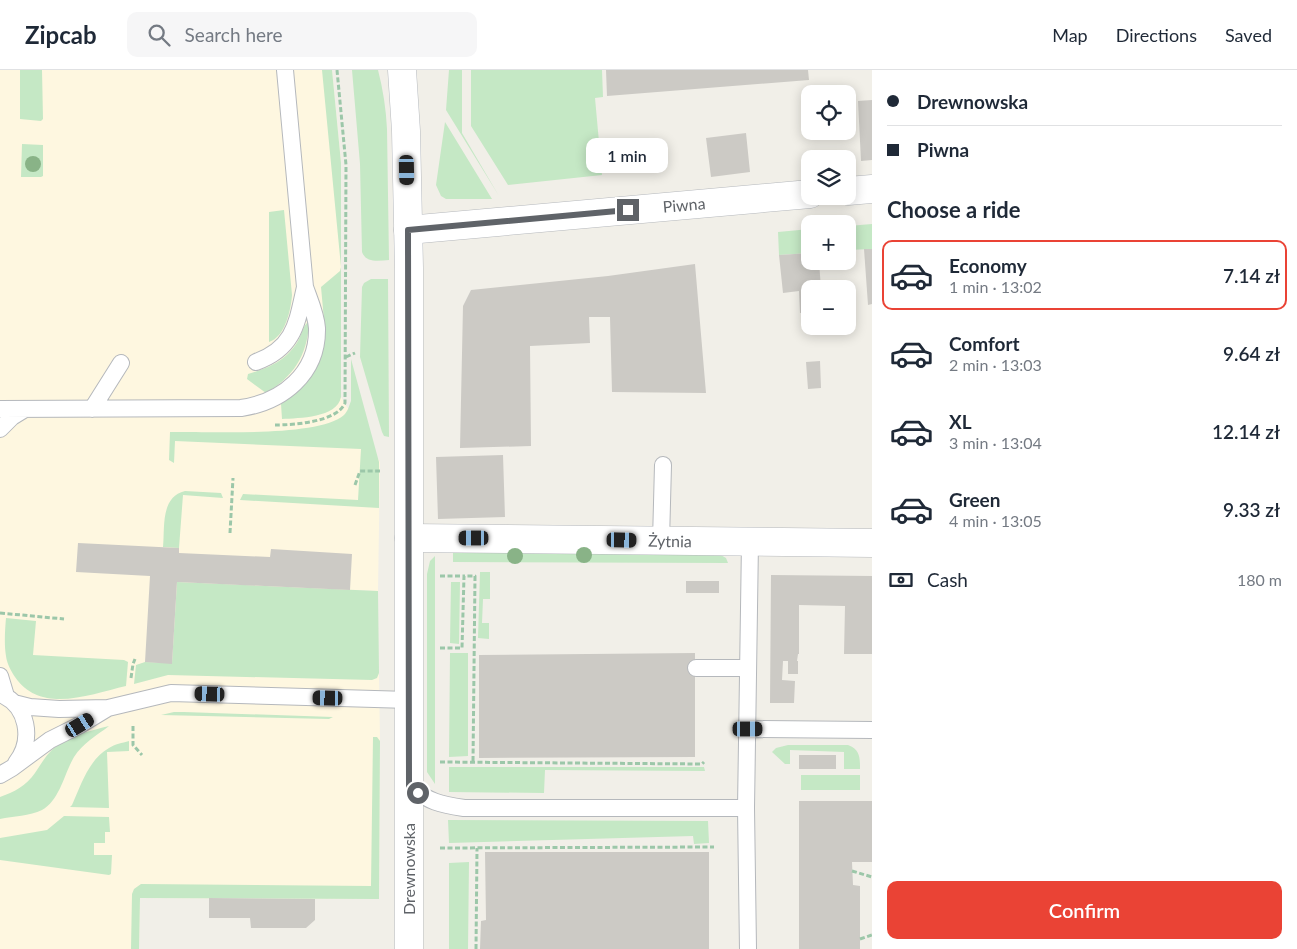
<!DOCTYPE html>
<meta charset="utf-8">
<style>
:root{--surface:#fff;--page:#f6f6f7;--text:#1f2937;--muted:#747a83;--line:#e0e1e3;--accent:#ea4335}
body{margin:0;font-family:Lato,sans-serif;background:var(--page);color:var(--text);height:100vh;display:flex;flex-direction:column;font-size:19px;white-space:nowrap}
*{box-sizing:border-box;margin:0}
p{font-size:16px;color:var(--muted)}
.icon{flex:none;width:28px;height:28px;fill:none;stroke:currentColor;stroke-width:2;stroke-linecap:round;stroke-linejoin:round}
.map{position:relative;flex:1;overflow:hidden}
.drawer{display:flex;flex-direction:column;background:var(--surface);width:425px}
.drawer>*{flex:none}
.guide{display:grid;align-content:center;height:110px;padding:0 15px;background:var(--surface)}
.controls{position:absolute;left:801px;top:15px;display:grid;gap:10px}
.controls a{display:grid;place-items:center;width:55px;height:55px;border-radius:10px;background:var(--surface);box-shadow:0 2px 12px #0003;font-size:25px}
.end{position:absolute;width:22px;height:22px;margin:-11px;border:6px solid #5f6368;background:#fff;box-shadow:0 0 0 2px #fff}
.from{border-radius:50%}
.bubble{position:absolute;height:35px;border-radius:10px;background:var(--surface);box-shadow:0 2px 12px #0003;font-size:16px;font-weight:600;line-height:35px;text-align:center}
.car{position:absolute;width:15px;height:30px;margin:-15px -8px;border-radius:6px;box-shadow:0 0 4px 1px #0007;background:linear-gradient(#222 24%,#8ab4d8 0 40%,#222 0 76%,#8ab4d8 0 86%,#222 0)}
.guide b{display:flex;align-items:center;gap:18px;height:48px;font-size:19px}
.guide b+b{border-top:1px solid var(--line)}
.guide i{width:12px;height:12px;background:var(--text)}
ul{padding:0;list-style:none}
li{display:flex;align-items:center;gap:15px;height:70px;margin:0 10px 8px;padding:0 5px;border:2px solid transparent;border-radius:10px}
li div{flex:1}
li b{display:block;font-size:19px}
li em{font-style:normal;font-weight:600}
li.current{border-color:var(--accent)}
li>.icon{width:45px;height:45px;stroke-width:1.5}
h2{padding:0 15px;font-size:22px;line-height:60px}
.pay{display:flex;align-items:center;gap:12px;height:55px;padding:0 15px;font-size:19px}
.pay p{margin-inline-start:auto}
.cta{display:flex;gap:10px;margin-top:auto;padding:10px 15px}
.cta a{flex:1;height:58px;border-radius:10px;background:var(--accent);color:#fff;font-size:20px;font-weight:600;line-height:58px;text-align:center}
header{display:flex;align-items:center;gap:30px;box-sizing:border-box;height:70px;padding:0 25px;background:var(--surface);border-bottom:1px solid var(--line)}
header strong{font-size:24px}
nav{display:flex;gap:28px;margin-inline-start:auto;font-size:18px}
.search{width:350px;height:45px;background:var(--page);display:flex;align-items:center;gap:12px;box-sizing:border-box;padding:0 18px;border-radius:10px;color:var(--muted);font-size:19px}
main{display:flex;flex:1;min-height:0}
.map>svg:first-child{display:block}
.commercial{fill:#fef7e0}
.green{fill:#c5e8c5}
.building{fill:#cccac5}
.lines{fill:none;stroke-linecap:round;stroke-linejoin:round}
.lane-casing{stroke:#b5b8bc;stroke-width:18}
.street-casing{stroke:#b5b8bc;stroke-width:29}
.secondary-casing{stroke:#b6babf;stroke-width:29}
.path{stroke:#9cc7a9;stroke-width:3;stroke-dasharray:5 2.5;stroke-linecap:butt}
.lane{stroke:#fff;stroke-width:16}
.street{stroke:#fff;stroke-width:28}
.secondary{stroke:#fff;stroke-width:28}
.tree{fill:#89b387}
.route{stroke:#5f6368;stroke-width:6}
.labels{text-anchor:middle;stroke-width:4;stroke-linejoin:round;paint-order:stroke}
.street-label{font-size:16px;fill:#5f6368;stroke:#fff}
</style>
<header>
<strong>Zipcab</strong>
<div class="search"><svg class="icon" aria-label="search" viewBox="0 0 24 24"><circle cx="10" cy="10" r="6"/><path d="M15 15l6 6"/></svg>Search here</div>
<nav><a>Map</a><a>Directions</a><a>Saved</a></nav>
</header>
<main>
<div class="map">
<svg width="872" height="879" viewBox="0 0 872 879">
<rect width="100%" height="100%" fill="#f1efe8"/>
<path class="commercial" d="M0,0H332L341,93V327L380,392L378,521L350,520L173,594L379,603L380,671L379,829L140,828L139,879H0Z"/>
<path class="green" d="M20,0H42L43,49L41,51L20,49Z
M322,0H332L341,93V327C337,348 299,348 282,349L281,334L291,327L308,310L323,273L325,261L321,217L340,201L341,197Z
M352,0H378C383,19 386,39 387,59L389,190C378,191 366,193 362,182L360,94Z
M449,0H462V63L499,126L446,40Z
M471,0H602L603,27L595,28L602,105L508,115L471,56Z
M445,52L492,129H446L441,126L436,115Z
M22,74L43,75V106L41,107H21Z
M284,140L292,225C291,240 285,267 269,272V142Z
M872,154V179L848,180V156Z
M810,159V183L779,185L778,162Z
M371,209H388L389,367L384,366L382,362L360,287L362,217L364,213Z
M308,252L309,254C307,286 293,307 266,323L247,309L248,304C269,298 288,290 299,269C302,263 303,256 308,252Z
M351,289L379,392V438L240,430L243,424L358,430L361,379L175,371L174,393L169,390L170,362C207,361 318,368 344,345C348,341 349,336 351,331Z
M185,421L221,423L223,428L183,425L179,478L163,477C165,458 160,427 185,421Z
M453,479L719,484L726,488L728,493L453,492Z
M435,486V714L427,702V504L430,491Z
M480,502H490V529H483L482,553H489V569L478,568Z
M177,512L378,521L379,603L377,608L372,610L168,605L134,614L136,595L145,592L172,593Z
M451,512H460L459,574L450,573Z
M6,548L36,551L33,585L124,590L128,592L126,616C91,624 41,645 15,607C11,601 7,594 6,586C4,574 5,560 6,548Z
M450,583H468V686L449,687Z
M174,642H184L333,647L329,649L161,645Z
M109,656C96,666 83,673 74,687C64,704 60,730 42,740C30,746 13,746 0,749V727C14,722 26,716 35,703C41,694 46,685 54,678C70,665 90,661 109,656Z
M373,667H377L380,671L379,829L140,828L139,879H131L132,824L134,819L141,814L371,816Z
M129,671V681L107,682L109,738L70,737L72,735C81,715 89,689 109,678C115,674 122,673 129,671Z
M788,675H848C860,679 860,688 860,699H844V682L790,680V694H785L772,682L776,678Z
M449,697H704L705,701L545,700L544,723L449,722Z
M801,705H860V720H801Z
M64,746L109,747L110,762H105V773H94V785H112L111,804L109,805L0,790V768L47,760Z
M448,750L708,751L709,773L694,774L693,766L449,773Z
M469,792L468,879H449V793Z"/>
<path class="building" d="M606,0H808L809,10L607,26Z
M872,30V90L861,91L858,31Z
M746,63L750,102L711,107L706,68Z
M864,179H872V234L868,235Z
M810,183V191H819L821,219H810V242L800,243L799,221L783,223L779,185Z
M695,194L706,323L612,322L610,247H589L590,273L530,276L531,376L460,378L463,236L471,220L608,206Z
M820,291L821,318L808,319L806,292Z
M503,385L505,447L438,449L436,387Z
M78,473L179,478V483L270,487L271,479L352,484L350,520L177,512L172,594L145,592L150,506L76,502Z
M771,505L872,506V584H844L845,536L799,535V584H798L797,591H798V604H788V591H783L782,610L795,611L794,633H770Z
M686,511H719V523H686Z
M695,583V687L479,688V585Z
M799,685H836V699H799Z
M799,731H872V792H852L853,815L860,816V879H799Z
M485,782H709V879H480L481,851L486,850Z
M209,828L315,829V850L306,858H251L250,848H209Z"/>
<g class="lines">
<defs>
<path id="lane" d="M256,292C295,278 297,252 305,217
M0,339L241,338C282,332 318,304 317,258C316,244 310,231 305,217L285,0
M92,339L121,293
M0,359L12,347L25,339
M661,471L663,395
M696,598H748
M0,606L6,626
M0,624C28,635 34,670 16,693
M14,633L30,637L59,639L108,638L171,623L409,630
M748,659L872,660
M0,705L12,698L50,670L80,655L108,638
M409,717C431,732 438,734 464,738H746
M748,879L746,738L750,472"/>
<path id="street" d="M848,121L872,119
M408,160L810,124
M409,468L872,473"/>
<path id="secondary" d="M402,0L406,61L409,198V879"/>
</defs>
<use href="#lane" class="lane-casing"/>
<use href="#street" class="street-casing"/>
<use href="#secondary" class="secondary-casing"/>
<path class="path" d="M346,287L355,283
M275,355C294,355 337,352 345,333L346,95L337,0
M355,415L360,401H380
M230,463L233,408
M440,506H464
M0,543L64,549
M440,578H462L464,506H475L473,692
M131,608L133,594L135,589
M133,656V675L142,685
M440,692L702,694L704,692
M440,778L714,777
M852,801L872,807
M860,869L872,865
M476,879L477,778"/>
<use href="#lane" class="lane"/>
<use href="#street" class="street"/>
<use href="#secondary" class="secondary"/>
</g>
<g class="tree">
<circle cx="33" cy="94" r="8"/>
<circle cx="584" cy="485" r="8"/>
<circle cx="515" cy="486" r="8"/>
</g>
<g class="lines">
<path class="route" d="M418,723L409,717L408,160L628,140"/>
</g>
<g class="labels">
<g class="street-label">
<text transform="translate(684 135) rotate(-5)" y="6">Piwna</text>
<text transform="translate(670 471) rotate(1)" y="6">Żytnia</text>
<text transform="translate(409 799) rotate(-90)" y="6">Drewnowska</text>
</g>
</g>
</svg>
<div class="controls">
<a><svg class="icon" aria-label="locate" viewBox="0 0 24 24"><circle cx="12" cy="12" r="6"/><path d="M12 2v4M12 18v4M2 12h4M18 12h4"/></svg></a>
<a><svg class="icon" aria-label="layers" viewBox="0 0 24 24"><path d="M12 4l9 5-9 5-9-5zM3 14l9 5 9-5"/></svg></a>
<a>+</a>
<a>−</a>
</div>
<i class="end from" style="left:418px;top:723px"></i>
<i class="end" style="left:628px;top:140px"></i>
<div class="bubble" style="left:586px;top:68px;width:82px">1 min</div>
<i class="car" style="left:407px;top:100px;rotate:179deg"></i>
<i class="car" style="left:474px;top:468px;rotate:270deg"></i>
<i class="car" style="left:622px;top:470px;rotate:91deg"></i>
<i class="car" style="left:210px;top:624px;rotate:272deg"></i>
<i class="car" style="left:328px;top:628px;rotate:271deg"></i>
<i class="car" style="left:80px;top:655px;rotate:59deg"></i>
<i class="car" style="left:748px;top:659px;rotate:90deg"></i>
</div>
<section class="drawer">
<div class="guide">
<b><i class="from"></i>Drewnowska</b>
<b><i></i>Piwna</b>
</div>
<h2>Choose a ride</h2>
<ul>
<li class="current"><svg class="icon" aria-label="car" viewBox="0 0 24 24"><path d="M5 17H2v-5l4-1 3-4h7l3 4 3 1v5h-3M9 17h6M6 11h13"/><circle cx="7" cy="17" r="2"/><circle cx="17" cy="17" r="2"/></svg><div><b>Economy</b><p>1 min · 13:02</p></div><em>7.14 zł</em></li>
<li><svg class="icon" aria-label="car" viewBox="0 0 24 24"><path d="M5 17H2v-5l4-1 3-4h7l3 4 3 1v5h-3M9 17h6M6 11h13"/><circle cx="7" cy="17" r="2"/><circle cx="17" cy="17" r="2"/></svg><div><b>Comfort</b><p>2 min · 13:03</p></div><em>9.64 zł</em></li>
<li><svg class="icon" aria-label="car" viewBox="0 0 24 24"><path d="M5 17H2v-5l4-1 3-4h7l3 4 3 1v5h-3M9 17h6M6 11h13"/><circle cx="7" cy="17" r="2"/><circle cx="17" cy="17" r="2"/></svg><div><b>XL</b><p>3 min · 13:04</p></div><em>12.14 zł</em></li>
<li><svg class="icon" aria-label="car" viewBox="0 0 24 24"><path d="M5 17H2v-5l4-1 3-4h7l3 4 3 1v5h-3M9 17h6M6 11h13"/><circle cx="7" cy="17" r="2"/><circle cx="17" cy="17" r="2"/></svg><div><b>Green</b><p>4 min · 13:05</p></div><em>9.33 zł</em></li>
</ul>
<div class="pay"><svg class="icon" aria-label="cash" viewBox="0 0 24 24"><path d="M3 7h18v10H3z"/><circle cx="12" cy="12" r="2"/></svg>Cash<p>180 m</p></div>
<div class="cta"><a>Confirm</a></div>
</section>
</main>
